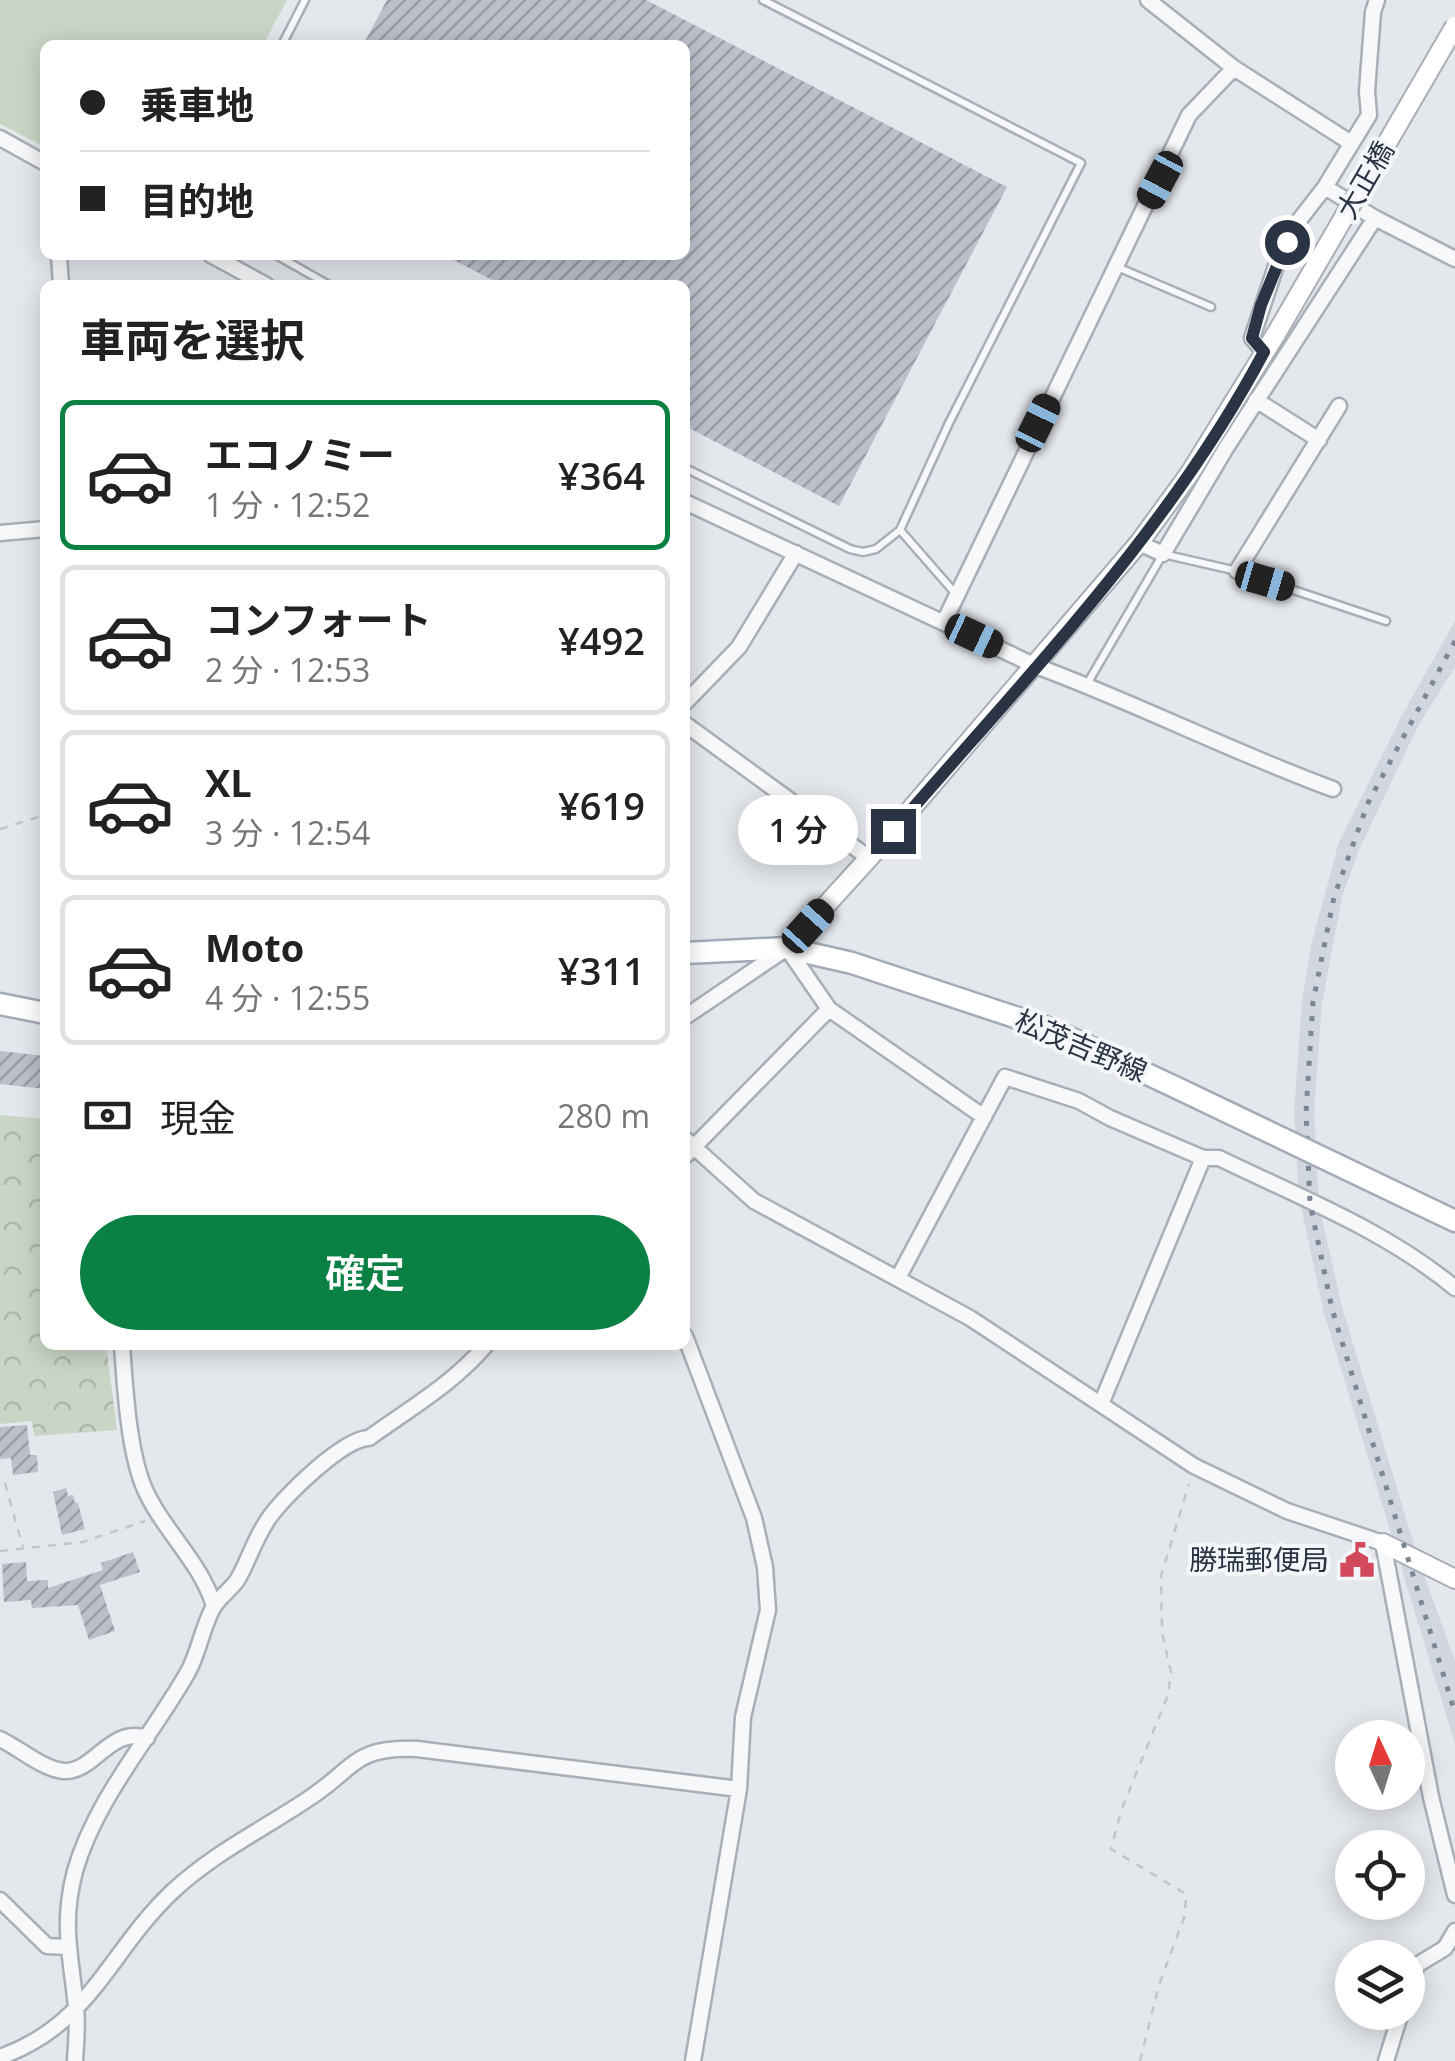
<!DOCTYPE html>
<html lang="ja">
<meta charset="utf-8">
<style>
:root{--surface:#fff;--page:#f2f2f2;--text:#222;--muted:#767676;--line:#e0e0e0;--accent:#0b8043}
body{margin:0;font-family:"Open Sans","Noto Sans JP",sans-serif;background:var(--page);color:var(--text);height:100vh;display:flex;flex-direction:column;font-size:38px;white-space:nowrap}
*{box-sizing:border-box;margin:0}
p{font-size:32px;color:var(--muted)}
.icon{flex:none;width:55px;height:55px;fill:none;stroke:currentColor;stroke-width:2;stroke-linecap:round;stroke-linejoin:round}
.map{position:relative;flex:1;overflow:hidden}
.details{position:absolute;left:40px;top:280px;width:650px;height:1070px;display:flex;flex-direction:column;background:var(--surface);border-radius:15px;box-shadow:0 5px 25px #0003}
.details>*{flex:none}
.hud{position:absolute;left:40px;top:40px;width:650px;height:220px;border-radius:15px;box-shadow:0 5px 25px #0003;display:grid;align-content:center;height:220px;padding:0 40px;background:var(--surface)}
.needle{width:65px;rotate:356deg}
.fabs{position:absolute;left:1335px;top:1720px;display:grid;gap:20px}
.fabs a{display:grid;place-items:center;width:90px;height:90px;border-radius:50%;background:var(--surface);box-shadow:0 5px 25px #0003;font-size:50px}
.end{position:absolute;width:45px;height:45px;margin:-22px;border:12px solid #2b3445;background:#fff;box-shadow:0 0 0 5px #fff}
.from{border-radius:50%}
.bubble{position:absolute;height:70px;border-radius:35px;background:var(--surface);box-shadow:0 5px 25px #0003;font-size:32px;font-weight:600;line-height:70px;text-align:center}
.car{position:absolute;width:30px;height:60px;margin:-30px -15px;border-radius:12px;box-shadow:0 0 8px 2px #0007;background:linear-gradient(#222 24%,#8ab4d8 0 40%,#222 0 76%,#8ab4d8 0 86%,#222 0)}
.hud b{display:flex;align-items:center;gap:35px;height:95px;font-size:38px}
.hud b+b{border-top:2px solid var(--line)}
.hud i{width:25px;height:25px;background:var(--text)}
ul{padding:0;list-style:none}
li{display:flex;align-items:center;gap:30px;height:150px;margin:0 20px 15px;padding:0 20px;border:5px solid var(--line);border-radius:15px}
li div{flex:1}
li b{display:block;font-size:38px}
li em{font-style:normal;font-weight:600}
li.active{border-color:var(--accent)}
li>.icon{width:90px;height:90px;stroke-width:1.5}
h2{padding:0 40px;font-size:45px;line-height:120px}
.pay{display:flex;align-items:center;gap:25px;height:110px;padding:0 40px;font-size:38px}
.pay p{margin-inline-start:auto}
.primary-button{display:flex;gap:20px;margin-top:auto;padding:20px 40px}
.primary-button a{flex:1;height:115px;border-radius:60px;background:var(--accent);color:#fff;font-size:40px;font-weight:600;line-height:115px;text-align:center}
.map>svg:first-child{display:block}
.built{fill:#d2d6de}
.forest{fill:url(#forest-crowns)}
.garden{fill:#c9d6c5}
.building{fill:url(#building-hatch)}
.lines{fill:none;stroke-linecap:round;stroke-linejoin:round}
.lane-casing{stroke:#a9aeb7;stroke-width:11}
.street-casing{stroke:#a9aeb7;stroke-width:19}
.secondary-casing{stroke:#a9aeb7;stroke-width:22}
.primary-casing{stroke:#a3abb8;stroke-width:25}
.path{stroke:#c2c5cb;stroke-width:2.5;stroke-dasharray:8 8;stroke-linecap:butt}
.lane{stroke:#f7f8fa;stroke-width:6}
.street{stroke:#f7f8fa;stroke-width:14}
.secondary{stroke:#fff;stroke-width:18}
.primary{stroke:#fff;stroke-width:20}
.rail{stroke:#7d8696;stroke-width:5;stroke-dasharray:5 10;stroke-linecap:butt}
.secondary-bridge-casing{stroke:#a9aeb7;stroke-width:22;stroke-linecap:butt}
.primary-bridge-casing{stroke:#a3abb8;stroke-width:25;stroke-linecap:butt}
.secondary-bridge{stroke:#fff;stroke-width:18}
.primary-bridge{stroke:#fff;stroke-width:20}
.route{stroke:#2b3445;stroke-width:12}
.labels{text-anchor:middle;stroke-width:8;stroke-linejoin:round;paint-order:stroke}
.street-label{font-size:28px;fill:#2b3445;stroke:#f4f6f9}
.poi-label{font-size:28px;fill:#2b3445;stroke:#f4f6f9;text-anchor:end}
</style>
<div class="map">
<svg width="1455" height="2061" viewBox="0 0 1455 2061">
<defs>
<pattern id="forest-crowns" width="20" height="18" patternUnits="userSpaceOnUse" patternTransform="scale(2.5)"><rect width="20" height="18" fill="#c9d6c5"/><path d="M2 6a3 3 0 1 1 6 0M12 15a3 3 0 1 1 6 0" fill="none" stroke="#adb8ab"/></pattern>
<pattern id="building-hatch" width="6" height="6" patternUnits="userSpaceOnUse" patternTransform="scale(2.5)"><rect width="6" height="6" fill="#bbc0ca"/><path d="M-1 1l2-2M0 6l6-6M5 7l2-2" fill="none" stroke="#989da6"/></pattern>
</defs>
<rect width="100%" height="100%" fill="#e4e7ec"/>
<path class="built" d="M1455,621V667L1419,724L1359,850L1342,897L1322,1003L1314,1112L1319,1206L1342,1307L1419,1561L1455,1661V1744L1324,1313L1299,1198L1294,1112L1302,1001L1312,942L1338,845L1401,717Z"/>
<path class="forest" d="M0,1115L45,1119V1345H106L117,1430L34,1436L32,1421L0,1424Z"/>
<path class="garden" d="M0,0H287L263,45H45V147L0,124Z"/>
<path class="building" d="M387,0H646L1007,187L839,506L685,426V285H502L444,255H685V45H363Z
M0,1051L45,1056V1089L0,1084Z
M27,1425L30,1455H37L38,1472L13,1475L11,1458L0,1459V1427Z
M66,1488L68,1496L73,1495L75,1503H78L85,1529L62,1535L53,1492Z
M133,1552L140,1572L100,1585L115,1631L89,1640L78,1605L32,1608L31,1600L4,1602L2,1564L26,1562L27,1581L48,1580V1588L103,1570L101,1563Z"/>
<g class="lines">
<defs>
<path id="lane" d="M282,45L305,0
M276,255L329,285
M1115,266L1211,307
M685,468L850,549L863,552L876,549L900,530L949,423L1081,163L763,0
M900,530L955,593
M1087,684L1163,554L1237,571L1386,621"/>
<path id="street" d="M1148,0L1234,68L1351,143
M0,138L45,163
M1325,187L1375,218L1455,259
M59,255L61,285
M211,255L266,285
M1264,352L1252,338L1278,260L1297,223L1325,187L1369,115L1367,91L1373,12L1377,0
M1256,400L1319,440
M685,502L1036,666C1136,703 1232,752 1333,789
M0,533L45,529
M1139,543L1163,554L1226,448L1375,218
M1237,571L1339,406
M944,622L1189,115L1234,68
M685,703L739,647L796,553
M685,724L869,858
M685,1017L787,948L829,1009L984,1117
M685,1139L754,1201L970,1318L1194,1466L1287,1511L1383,1543L1431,1797L1455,1895
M685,1156L829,1009
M898,1278L1005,1077L1079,1101L1110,1118L1203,1158H1219C1299,1197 1385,1230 1455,1288
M685,1336L754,1518L765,1567L768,1610L743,1717L739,1789L693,2061
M122,1345C125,1386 128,1446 143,1485C161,1529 200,1560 214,1606
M1101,1404L1203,1158
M0,1739C19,1748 43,1769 63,1771C95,1773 109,1726 147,1738
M0,1900L47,1946L67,1947
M1408,1993L1417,1965L1445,1948L1455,1931
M0,2057C91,2025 109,1951 173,1891C215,1852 264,1829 311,1797C357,1766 354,1747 417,1749L739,1789
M75,2061C76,2043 78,2025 76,2007C71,1956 61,1924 75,1871C96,1798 151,1737 188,1672C199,1652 202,1628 213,1608C219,1597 231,1590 238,1579C249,1559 256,1536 269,1518C284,1496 344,1438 369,1438C409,1409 454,1383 486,1345
M1386,2061L1401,2012"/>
<path id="secondary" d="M787,948L869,858L1139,543L1190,473L1276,334
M1383,1543L1455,1579"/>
<path id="primary" d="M685,953L787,948L852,963L1051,1029L1177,1088
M0,1004L45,1013
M1434,1211L1455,1221"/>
</defs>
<use href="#lane" class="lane-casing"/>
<use href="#street" class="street-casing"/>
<use href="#secondary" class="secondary-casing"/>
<use href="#primary" class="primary-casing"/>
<path class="path" d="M0,829L45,815
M5,1483L23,1548
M0,1551L83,1542L145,1521
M1140,2061L1159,1985L1185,1915L1186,1894L1111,1849L1121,1811L1168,1695L1171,1672L1162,1633L1161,1576L1189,1484"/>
<use href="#lane" class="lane"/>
<use href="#street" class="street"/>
<use href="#secondary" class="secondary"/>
<use href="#primary" class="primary"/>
<path class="rail" d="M1455,641L1368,803L1334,897L1313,1002L1306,1112L1310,1203L1332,1309L1455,1713"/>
<defs>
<path id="secondary-bridge" d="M1276,334L1455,26"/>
<path id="primary-bridge" d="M1177,1088L1434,1211"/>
</defs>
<use href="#secondary-bridge" class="secondary-bridge-casing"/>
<use href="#primary-bridge" class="primary-bridge-casing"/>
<use href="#secondary-bridge" class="secondary-bridge"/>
<use href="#primary-bridge" class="primary-bridge"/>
</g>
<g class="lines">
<path class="route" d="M893,831C1025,678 1169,531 1264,352L1252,338L1261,305L1287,242"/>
</g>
<defs>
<symbol id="civic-bare" viewBox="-9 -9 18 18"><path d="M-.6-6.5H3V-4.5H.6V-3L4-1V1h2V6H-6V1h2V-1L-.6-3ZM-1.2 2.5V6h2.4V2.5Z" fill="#d1495b" stroke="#f4f6f9" stroke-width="2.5" paint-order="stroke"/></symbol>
</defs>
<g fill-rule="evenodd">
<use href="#civic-bare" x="1332" y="1535" width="50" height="50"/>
</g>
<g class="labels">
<g class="street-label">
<text transform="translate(1365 180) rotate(-60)" y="10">大正橋</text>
<text transform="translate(1081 1046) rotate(23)" y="10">松茂吉野線</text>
</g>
<g class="poi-label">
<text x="1329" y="1570">勝瑞郵便局</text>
</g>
</g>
</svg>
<div class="fabs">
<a><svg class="needle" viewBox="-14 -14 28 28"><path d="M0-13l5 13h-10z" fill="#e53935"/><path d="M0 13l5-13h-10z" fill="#767676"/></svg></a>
<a><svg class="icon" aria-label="locate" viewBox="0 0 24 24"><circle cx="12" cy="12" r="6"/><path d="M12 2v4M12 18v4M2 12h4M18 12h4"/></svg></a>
<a><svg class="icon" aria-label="layers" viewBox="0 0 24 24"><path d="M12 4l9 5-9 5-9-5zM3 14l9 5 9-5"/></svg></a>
</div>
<i class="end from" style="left:1287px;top:242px"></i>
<i class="end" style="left:893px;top:831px"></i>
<div class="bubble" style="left:738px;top:795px;width:120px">1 分</div>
<i class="car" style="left:1160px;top:180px;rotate:208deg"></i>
<i class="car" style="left:1038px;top:423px;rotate:26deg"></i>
<i class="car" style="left:1265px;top:581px;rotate:106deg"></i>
<i class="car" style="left:974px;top:636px;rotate:115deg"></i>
<i class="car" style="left:808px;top:926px;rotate:42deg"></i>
<div class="hud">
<b><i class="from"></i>乗車地</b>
<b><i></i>目的地</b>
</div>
<section class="details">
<h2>車両を選択</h2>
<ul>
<li class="active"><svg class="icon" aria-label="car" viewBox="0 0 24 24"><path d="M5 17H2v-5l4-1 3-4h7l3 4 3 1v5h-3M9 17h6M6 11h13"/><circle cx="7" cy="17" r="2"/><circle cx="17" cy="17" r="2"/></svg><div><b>エコノミー</b><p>1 分 · 12:52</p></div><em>¥364</em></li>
<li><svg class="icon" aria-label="car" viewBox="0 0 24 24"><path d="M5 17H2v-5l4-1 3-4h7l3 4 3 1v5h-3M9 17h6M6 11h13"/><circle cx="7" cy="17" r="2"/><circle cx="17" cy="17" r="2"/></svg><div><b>コンフォート</b><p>2 分 · 12:53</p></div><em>¥492</em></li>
<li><svg class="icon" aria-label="car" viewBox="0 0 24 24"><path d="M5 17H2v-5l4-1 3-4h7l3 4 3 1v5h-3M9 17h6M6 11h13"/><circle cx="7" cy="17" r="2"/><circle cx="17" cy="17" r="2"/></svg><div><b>XL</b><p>3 分 · 12:54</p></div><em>¥619</em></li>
<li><svg class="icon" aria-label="car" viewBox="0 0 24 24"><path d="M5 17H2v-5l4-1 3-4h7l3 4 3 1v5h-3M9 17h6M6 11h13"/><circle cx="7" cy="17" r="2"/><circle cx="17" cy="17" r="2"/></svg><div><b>Moto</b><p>4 分 · 12:55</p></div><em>¥311</em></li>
</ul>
<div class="pay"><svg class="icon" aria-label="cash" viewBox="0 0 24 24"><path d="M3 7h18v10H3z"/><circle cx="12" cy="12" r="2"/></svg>現金<p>280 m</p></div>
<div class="primary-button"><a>確定</a></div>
</section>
</div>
